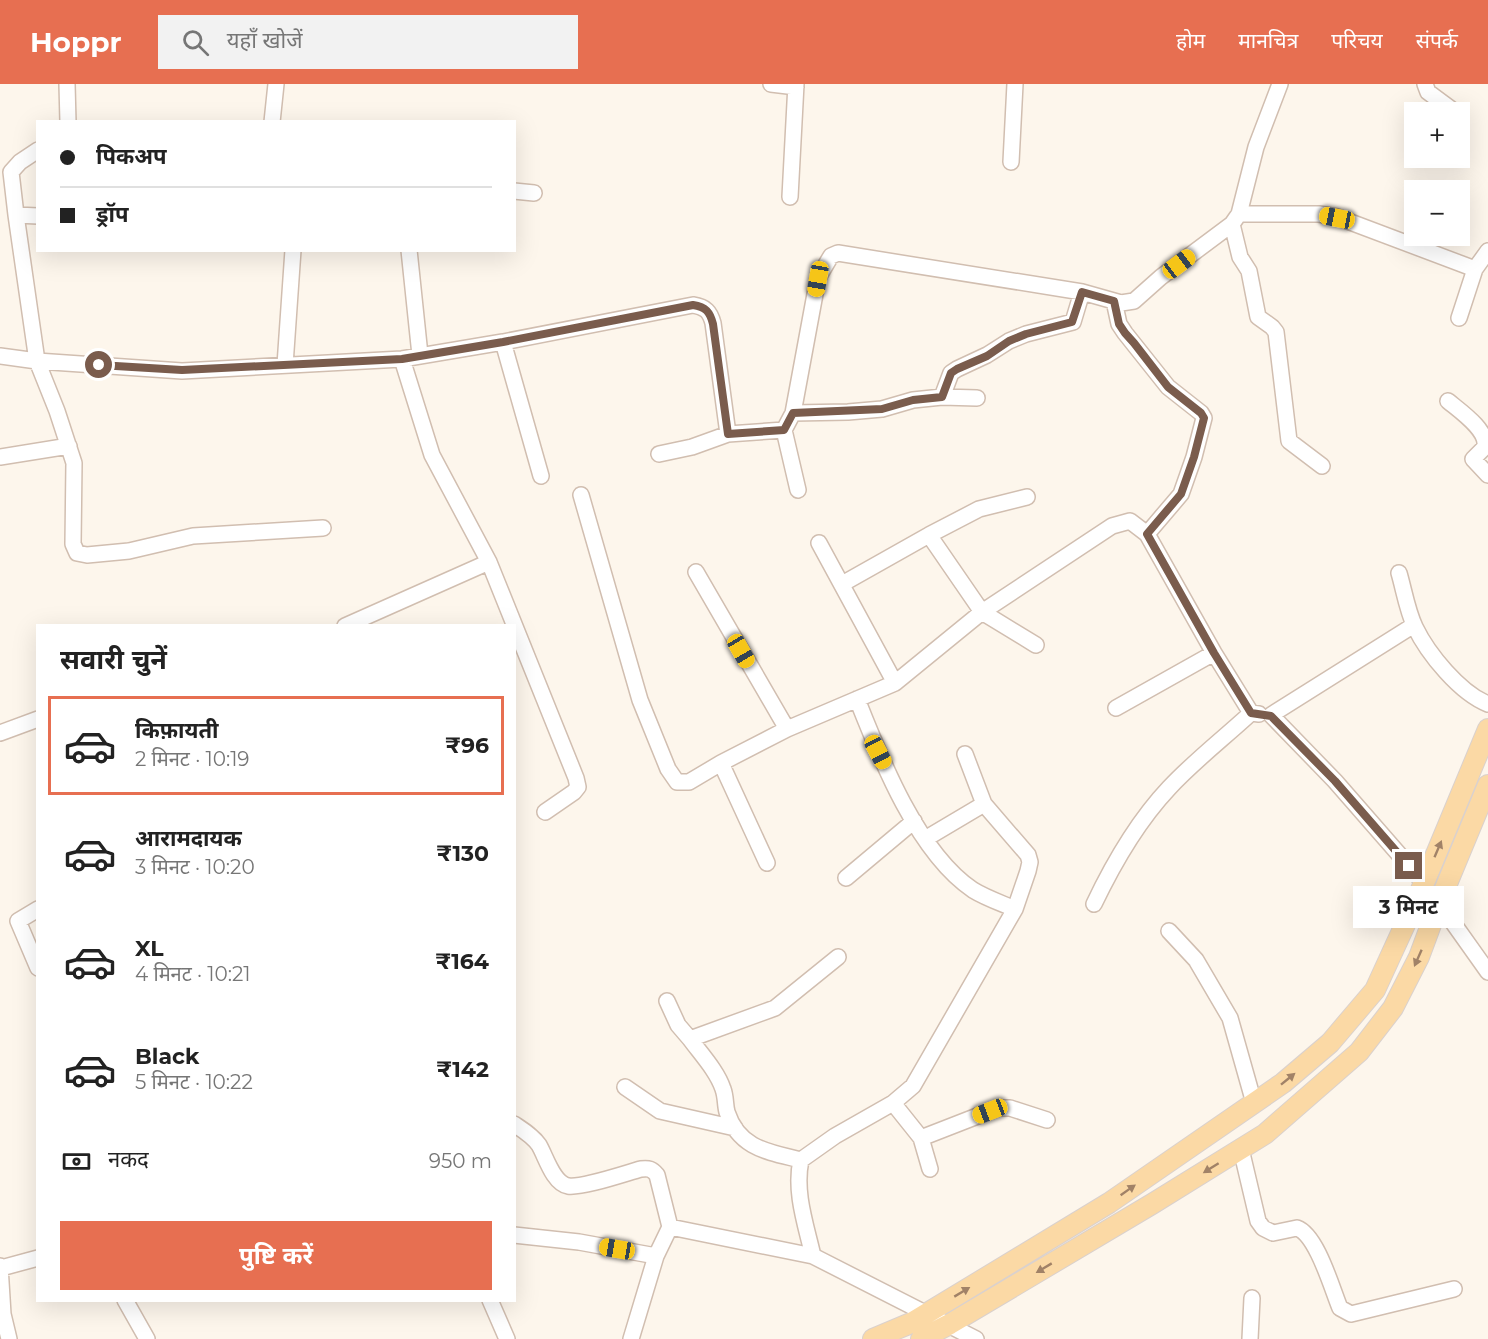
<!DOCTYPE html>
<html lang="hi">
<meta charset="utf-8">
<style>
:root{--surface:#fff;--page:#f2f2f2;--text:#222;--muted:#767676;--line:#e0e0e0;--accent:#e76f51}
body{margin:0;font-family:Montserrat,"Noto Sans Devanagari",sans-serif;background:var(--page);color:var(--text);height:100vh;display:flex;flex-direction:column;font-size:22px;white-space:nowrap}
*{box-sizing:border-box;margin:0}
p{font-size:20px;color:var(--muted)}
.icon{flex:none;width:33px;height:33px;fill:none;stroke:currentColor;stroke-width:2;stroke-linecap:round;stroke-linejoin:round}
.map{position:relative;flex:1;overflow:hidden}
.drawer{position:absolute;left:36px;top:540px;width:480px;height:678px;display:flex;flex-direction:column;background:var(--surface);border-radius:0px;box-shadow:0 6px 24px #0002}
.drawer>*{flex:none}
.top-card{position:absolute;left:36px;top:36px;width:480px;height:132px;border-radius:0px;box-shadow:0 6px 24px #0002;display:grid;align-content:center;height:132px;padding:0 24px;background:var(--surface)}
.tools{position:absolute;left:1404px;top:18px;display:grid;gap:12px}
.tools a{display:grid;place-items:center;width:66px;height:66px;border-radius:0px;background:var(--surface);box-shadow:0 6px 24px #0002;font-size:30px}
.end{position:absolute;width:27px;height:27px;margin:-14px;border:8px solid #7a5c4d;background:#fff;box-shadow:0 0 0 3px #fff}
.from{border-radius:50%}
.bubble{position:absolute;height:42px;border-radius:0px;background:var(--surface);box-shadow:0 6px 24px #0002;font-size:20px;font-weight:700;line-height:42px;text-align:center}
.car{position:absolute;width:18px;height:36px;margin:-18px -9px;border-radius:8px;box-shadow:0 0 4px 2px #0007;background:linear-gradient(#f5c518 24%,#345 0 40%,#f5c518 0 76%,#345 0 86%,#f5c518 0)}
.top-card b{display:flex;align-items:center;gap:21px;height:57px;font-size:22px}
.top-card b+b{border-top:2px solid var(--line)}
.top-card i{width:15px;height:15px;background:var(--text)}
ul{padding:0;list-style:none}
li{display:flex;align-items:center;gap:18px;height:99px;margin:0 12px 9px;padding:0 12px;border:3px solid transparent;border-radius:0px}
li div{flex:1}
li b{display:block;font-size:22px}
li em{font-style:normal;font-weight:700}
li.selected{border-color:var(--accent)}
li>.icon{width:54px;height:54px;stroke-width:1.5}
h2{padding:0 24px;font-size:27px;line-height:72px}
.pay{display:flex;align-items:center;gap:15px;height:66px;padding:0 24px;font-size:22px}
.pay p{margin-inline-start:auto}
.cta{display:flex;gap:12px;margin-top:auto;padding:12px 24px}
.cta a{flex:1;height:69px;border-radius:0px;background:var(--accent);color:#fff;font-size:24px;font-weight:700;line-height:69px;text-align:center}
header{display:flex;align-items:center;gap:36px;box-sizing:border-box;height:84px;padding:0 30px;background:var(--accent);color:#fff}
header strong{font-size:28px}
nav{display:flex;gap:33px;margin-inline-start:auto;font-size:21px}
.search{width:420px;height:54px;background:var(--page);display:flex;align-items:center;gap:15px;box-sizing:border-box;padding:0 21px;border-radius:0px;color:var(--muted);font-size:22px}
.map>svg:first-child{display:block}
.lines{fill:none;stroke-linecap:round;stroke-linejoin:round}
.minor-casing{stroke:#d1beb0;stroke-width:18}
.major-casing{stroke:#dad1cd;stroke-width:22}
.minor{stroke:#fff;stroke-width:15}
.major{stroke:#fbd9a5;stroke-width:20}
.oneway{fill:#a18267}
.route{stroke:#7a5c4d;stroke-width:8}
</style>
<header>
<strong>Hoppr</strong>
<div class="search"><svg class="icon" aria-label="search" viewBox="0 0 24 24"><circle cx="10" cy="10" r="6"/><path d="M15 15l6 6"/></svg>यहाँ खोजें</div>
<nav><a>होम</a><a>मानचित्र</a><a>परिचय</a><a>संपर्क</a></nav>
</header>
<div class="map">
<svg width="1488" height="1255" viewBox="0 0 1488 1255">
<rect width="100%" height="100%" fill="#fdf6ec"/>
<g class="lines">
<defs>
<path id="minor" d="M67,0L68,38
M771,0L796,3
M1425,0L1428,8L1455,28
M272,38L276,0
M1011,78L1015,0
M514,107L534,109
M790,113L796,0
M1239,130H1319L1337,133L1475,185
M16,131L11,88L20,78L38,66
M38,132L16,131L37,277L57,327L74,379L73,460L77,469L87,471L129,467L193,452L323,444
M1232,140L1240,173L1249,187L1258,233L1272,243L1276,248L1289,357L1322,382
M409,166L420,271
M1114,217L1119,240L1125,249L1168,303L1201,329L1204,334L1194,373L1181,410L1147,450
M1459,234L1475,185L1488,167
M503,258L541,392
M0,272L37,277L182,287L402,275L503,258L693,221C706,223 710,228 713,239L728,350
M402,275L432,371L489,478L576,694L578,703L574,708L545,728
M285,281L293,166
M942,313L951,289L957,285L987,271L1009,257L1026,250L1073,238L1082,208
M1448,317C1460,327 1488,346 1485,363L1473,375L1488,391
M793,329L848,328L882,325L913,316L942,313L977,314
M784,346L798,406
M659,370L692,363L728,350L784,346L793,329L818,194L831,172L838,169L1082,208L1121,219L1134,217L1161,193L1232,140L1239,130L1256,63L1280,0
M0,373L69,362
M581,411L640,616L668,685L677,698H689L721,679L787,645L895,599L982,528L1112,442L1130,437L1147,450L1214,569L1251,629
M929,451L979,425L1027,413
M819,459L895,599
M696,488L787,645
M1399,489C1404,506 1407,526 1415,543C1428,570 1460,609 1488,620
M842,500L929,451L982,528L1036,561
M1414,541L1271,631L1335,697L1424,799
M345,542L489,478
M857,615C881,676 918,769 973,806C986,814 1001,819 1015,825
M1116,624L1214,569
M0,649L38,635
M721,679L767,779
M925,755L984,720
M846,794L914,737
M1439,819L1488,888
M1094,820C1114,778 1137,738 1169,704C1194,677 1224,654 1251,629L1259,630
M38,825L18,837L38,884
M1169,847L1196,876L1230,934L1254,1019
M667,917L678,941L690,955
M625,1003L660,1027L735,1044
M893,1019L921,1054L930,1085
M514,1040C523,1046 533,1052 539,1061C546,1073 553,1099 568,1102C583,1104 626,1089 641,1085C649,1084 652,1085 657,1091L670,1143
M921,1054L998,1024H1010L1047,1036
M1241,1065L1258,1137L1263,1144L1273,1149L1297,1144C1317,1151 1332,1205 1340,1224L1351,1230L1454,1205
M801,1076C769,1068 739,1065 727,1028C725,1021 726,1013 723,1005C717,987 701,970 690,955L775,924L838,873
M514,1151L579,1158L656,1172
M813,1172C806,1141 794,1108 801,1076L835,1052L893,1019L913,1002L1015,825L1028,787L1030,778L1028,771L984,720L965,670
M0,1182L3,1230L9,1255
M1,1184L38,1174
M125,1216L147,1255
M490,1216L507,1255
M631,1255L656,1172L670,1143L813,1172L976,1255
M1250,1255L1252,1214"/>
<path id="major" d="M873,1255L911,1239L1109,1119L1283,999L1330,959L1375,906L1424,799L1488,645
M921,1255L950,1240L1152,1120L1265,1050L1359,968L1393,924L1419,873L1439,819L1488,701"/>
</defs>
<use href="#minor" class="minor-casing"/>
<use href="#major" class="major-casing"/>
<use href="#minor" class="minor"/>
<use href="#major" class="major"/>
</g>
<defs><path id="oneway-solid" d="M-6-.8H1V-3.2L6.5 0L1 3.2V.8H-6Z" transform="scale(1.5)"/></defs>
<g class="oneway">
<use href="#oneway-solid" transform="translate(1438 765) rotate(-67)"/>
<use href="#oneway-solid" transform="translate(1418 874) rotate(114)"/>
<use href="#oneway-solid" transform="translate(1288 995) rotate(-39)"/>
<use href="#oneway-solid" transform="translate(1211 1084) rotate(148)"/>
<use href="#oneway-solid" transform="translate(1128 1106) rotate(-35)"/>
<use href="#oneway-solid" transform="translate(1044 1184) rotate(149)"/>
<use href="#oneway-solid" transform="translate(962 1208) rotate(-31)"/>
</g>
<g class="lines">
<path class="route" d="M99,281L182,286L402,275L503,258L693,221C706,223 710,228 713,240L728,350L784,346L793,329L882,325L913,316L942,313L951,289L957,285L987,272L1009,257L1026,250L1072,238L1082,208L1114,217L1119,240L1125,249L1134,259L1168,303L1201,329L1204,334L1194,373L1181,410L1147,450L1214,569L1251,629L1271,632L1335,697L1409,782"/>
</g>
</svg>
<div class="tools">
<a>+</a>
<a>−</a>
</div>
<i class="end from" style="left:99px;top:281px"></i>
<i class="end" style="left:1409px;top:782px"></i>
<div class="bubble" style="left:1353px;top:802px;width:111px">3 मिनट</div>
<i class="car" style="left:1337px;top:134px;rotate:281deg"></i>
<i class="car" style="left:1179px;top:180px;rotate:53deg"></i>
<i class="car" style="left:818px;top:195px;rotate:190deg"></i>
<i class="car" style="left:741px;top:567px;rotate:150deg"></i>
<i class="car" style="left:878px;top:668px;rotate:152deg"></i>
<i class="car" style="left:990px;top:1027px;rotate:249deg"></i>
<i class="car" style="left:617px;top:1165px;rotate:280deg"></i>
<div class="top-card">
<b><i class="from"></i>पिकअप</b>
<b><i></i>ड्रॉप</b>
</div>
<section class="drawer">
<h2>सवारी चुनें</h2>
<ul>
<li class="selected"><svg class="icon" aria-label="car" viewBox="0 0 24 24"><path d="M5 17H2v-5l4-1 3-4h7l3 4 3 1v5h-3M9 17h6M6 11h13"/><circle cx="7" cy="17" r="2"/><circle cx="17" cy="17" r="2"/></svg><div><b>किफ़ायती</b><p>2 मिनट · 10:19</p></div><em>₹96</em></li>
<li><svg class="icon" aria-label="car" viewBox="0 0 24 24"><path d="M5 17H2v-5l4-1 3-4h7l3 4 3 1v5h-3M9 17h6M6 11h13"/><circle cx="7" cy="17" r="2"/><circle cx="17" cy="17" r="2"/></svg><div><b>आरामदायक</b><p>3 मिनट · 10:20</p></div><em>₹130</em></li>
<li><svg class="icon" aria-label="car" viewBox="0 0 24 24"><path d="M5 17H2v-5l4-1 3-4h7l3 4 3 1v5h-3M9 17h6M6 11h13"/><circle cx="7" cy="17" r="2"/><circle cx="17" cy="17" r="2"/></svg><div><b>XL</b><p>4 मिनट · 10:21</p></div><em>₹164</em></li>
<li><svg class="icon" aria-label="car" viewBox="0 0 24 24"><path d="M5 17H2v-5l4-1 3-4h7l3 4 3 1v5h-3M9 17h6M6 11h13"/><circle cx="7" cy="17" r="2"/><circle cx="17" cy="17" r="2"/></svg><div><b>Black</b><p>5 मिनट · 10:22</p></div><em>₹142</em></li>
</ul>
<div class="pay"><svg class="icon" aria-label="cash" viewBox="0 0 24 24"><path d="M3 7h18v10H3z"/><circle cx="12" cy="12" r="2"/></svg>नकद<p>950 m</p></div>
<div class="cta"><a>पुष्टि करें</a></div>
</section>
</div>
